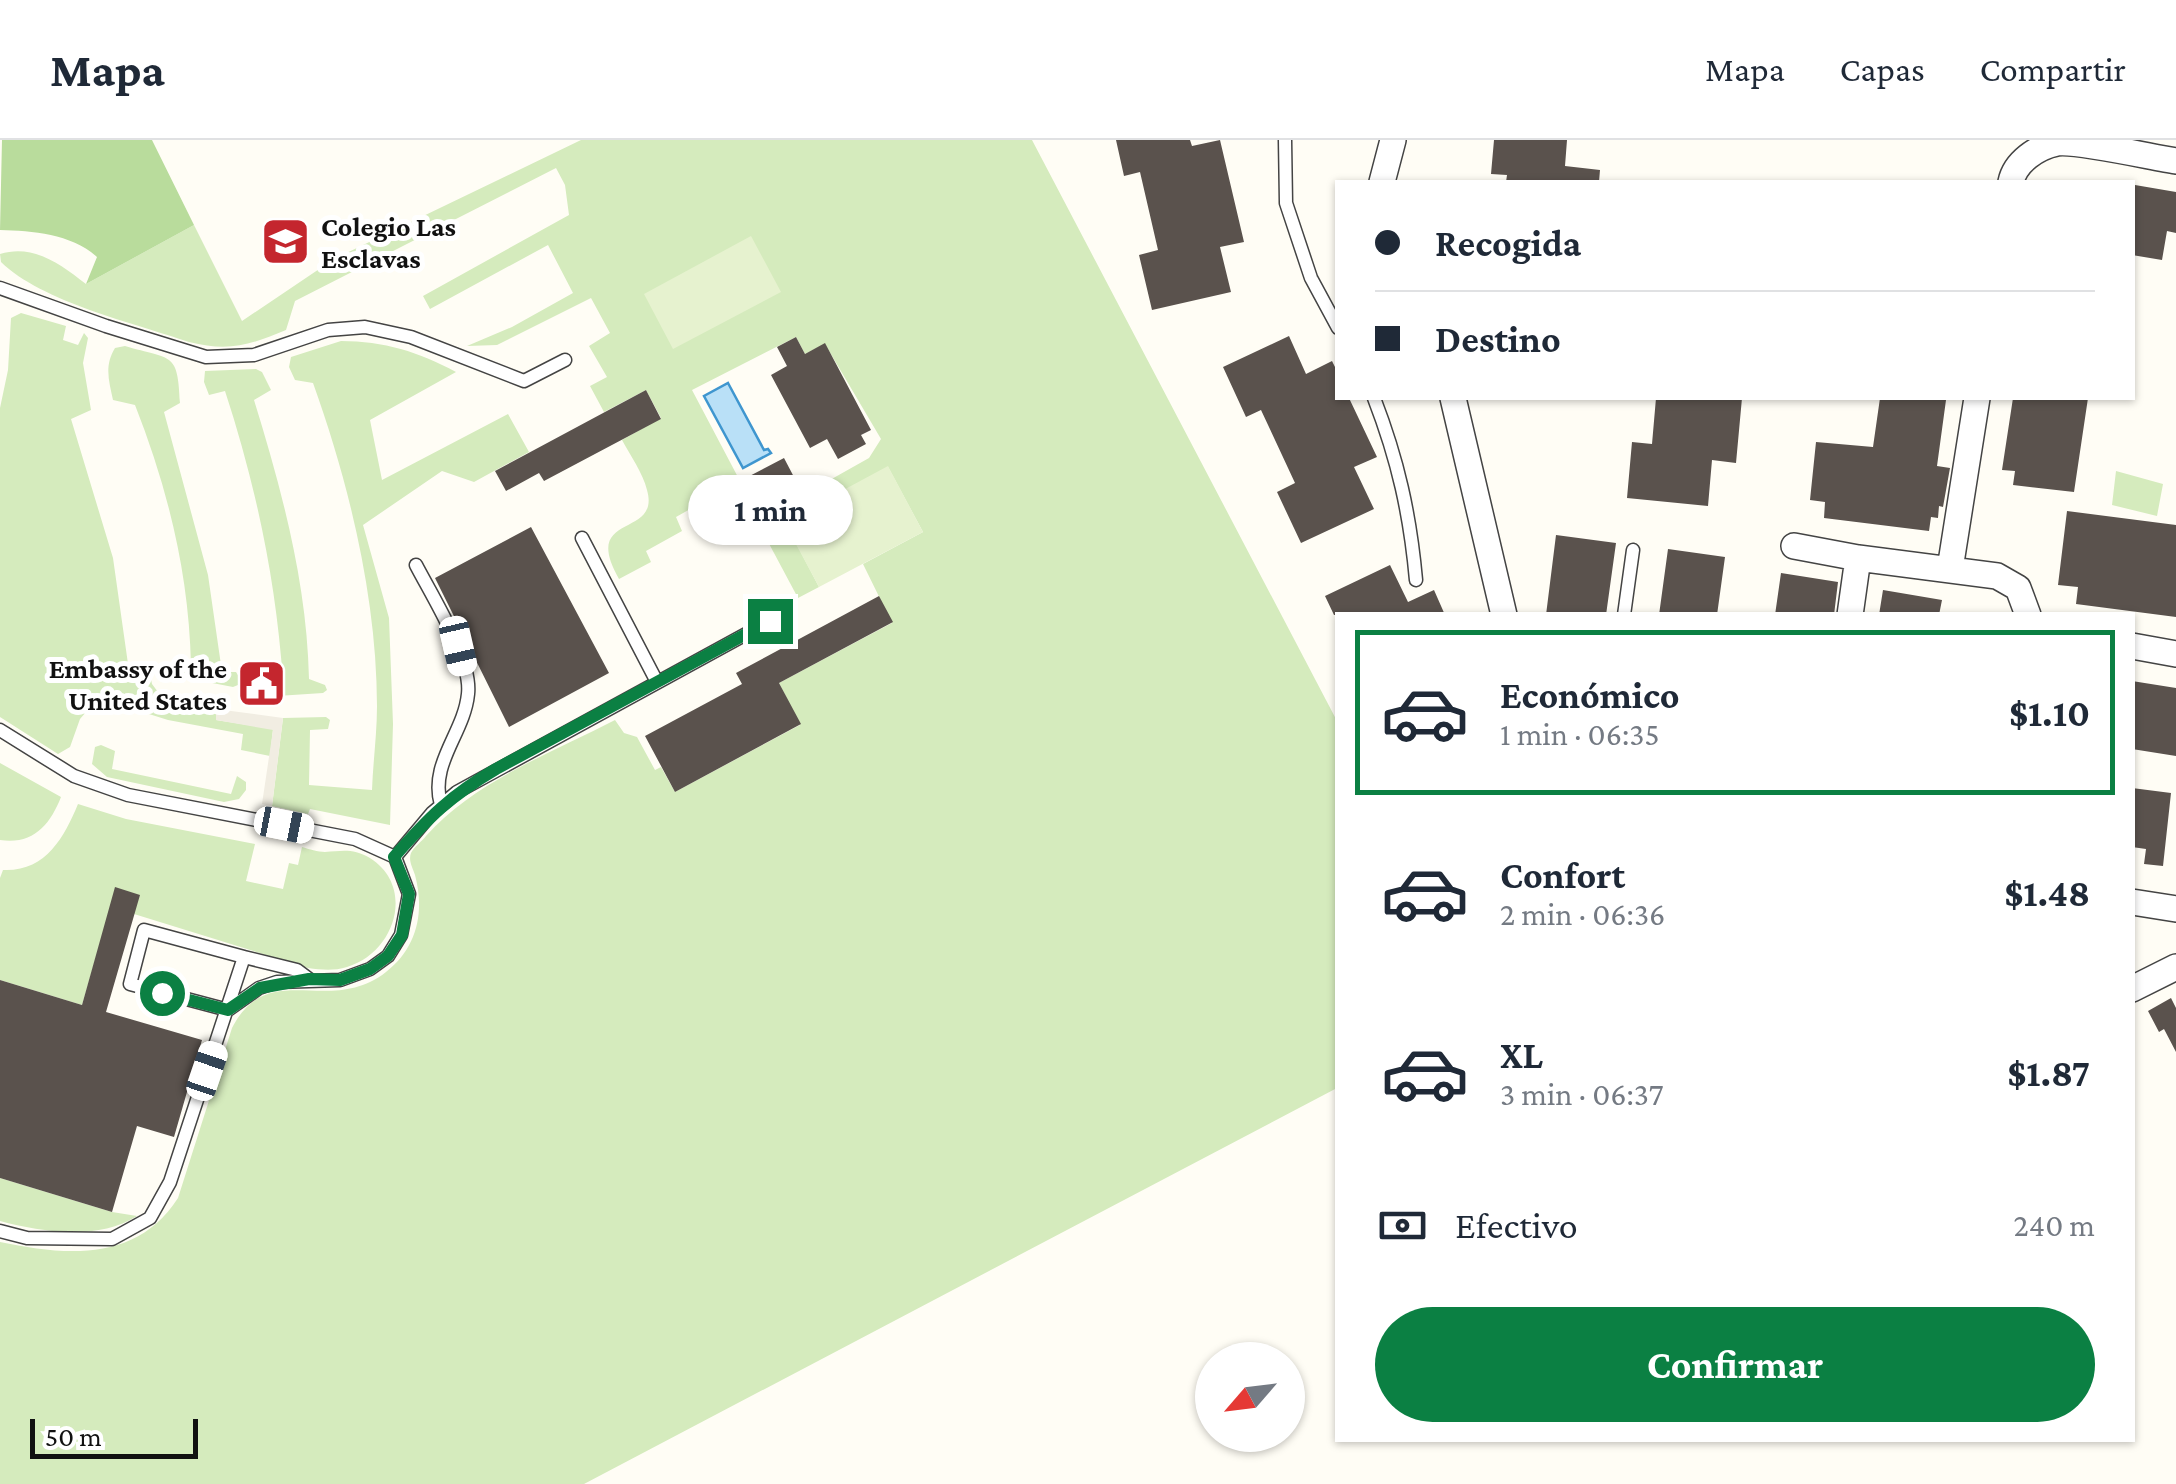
<!DOCTYPE html>
<html lang="es">
<meta charset="utf-8">
<style>
:root{--surface:#fff;--page:#f2f2f3;--text:#1f2937;--muted:#747a83;--line:#e0e1e3;--accent:#0b8043}
body{margin:0;font-family:"Crimson Pro",serif;background:var(--page);color:var(--text);height:100vh;display:flex;flex-direction:column;font-size:38px;white-space:nowrap}
*{box-sizing:border-box;margin:0}
p{font-size:32px;color:var(--muted)}
.icon{flex:none;width:55px;height:55px;fill:none;stroke:currentColor;stroke-width:2;stroke-linecap:round;stroke-linejoin:round}
.map{position:relative;flex:1;overflow:hidden}
.sheet{position:absolute;left:1335px;top:472px;width:800px;height:830px;display:flex;flex-direction:column;background:var(--surface);border-radius:0px;box-shadow:0 2px 8px #0004}
.sheet>*{flex:none}
.guide{position:absolute;left:1335px;top:40px;width:800px;height:220px;border-radius:0px;box-shadow:0 2px 8px #0004;display:grid;align-content:center;height:220px;padding:0 40px;background:var(--surface)}
.needle{width:65px;rotate:242deg}
.tools{position:absolute;left:1195px;top:1202px;display:grid;gap:20px}
.tools a{display:grid;place-items:center;width:110px;height:110px;border-radius:50%;background:var(--surface);box-shadow:0 2px 8px #0004;font-size:50px}
.scale{position:absolute;left:30px;bottom:25px;width:168px;box-sizing:border-box;padding-left:10px;border:5px solid #111;border-top:0;font-size:28px;line-height:35px;white-space:nowrap;color:#111;-webkit-text-stroke:8px #fff;paint-order:stroke}
.end{position:absolute;width:45px;height:45px;margin:-22px;border:12px solid #0b8043;background:#fff;box-shadow:0 0 0 5px #fff}
.from{border-radius:50%}
.bubble{position:absolute;height:70px;border-radius:35px;background:var(--surface);box-shadow:0 2px 8px #0004;font-size:32px;font-weight:700;line-height:70px;text-align:center}
.car{position:absolute;width:30px;height:60px;margin:-30px -15px;border-radius:12px;box-shadow:0 0 8px 2px #0007;background:linear-gradient(#fff 24%,#345 0 40%,#fff 0 76%,#345 0 86%,#fff 0)}
.guide b{display:flex;align-items:center;gap:35px;height:95px;font-size:38px}
.guide b+b{border-top:2px solid var(--line)}
.guide i{width:25px;height:25px;background:var(--text)}
ul{padding:18px 0 0;list-style:none}
li{display:flex;align-items:center;gap:30px;height:165px;margin:0 20px 15px;padding:0 20px;border:5px solid transparent;border-radius:0px}
li div{flex:1}
li b{display:block;font-size:38px}
li em{font-style:normal;font-weight:700}
li.selected{border-color:var(--accent)}
li>.icon{width:90px;height:90px;stroke-width:1.5}
.pay{display:flex;align-items:center;gap:25px;height:110px;padding:0 40px;font-size:38px}
.pay p{margin-inline-start:auto}
.cta{display:flex;gap:20px;margin-top:auto;padding:20px 40px}
.cta a{flex:1;height:115px;border-radius:60px;background:var(--accent);color:#fff;font-size:40px;font-weight:700;line-height:115px;text-align:center}
header{display:flex;align-items:center;gap:60px;box-sizing:border-box;height:140px;padding:0 50px;background:var(--surface);border-bottom:2px solid var(--line)}
header strong{font-size:48px}
nav{display:flex;gap:55px;margin-inline-start:auto;font-size:35px}
.map>svg:first-child{display:block}
.green{fill:#d5ebbd}
.forest{fill:#b9dc9c}
.pitch{fill:#e6f2cf}
.plaza{fill:#f1ede2}
.water{fill:#b9e0f7;stroke:#3f96cf;stroke-width:2.5}
.building{fill:#5a524d}
.lines{fill:none;stroke-linecap:round;stroke-linejoin:round}
.lane-casing{stroke:#444;stroke-width:15}
.street-casing{stroke:#444;stroke-width:28}
.lane{stroke:#fff;stroke-width:12}
.street{stroke:#fff;stroke-width:25}
.route{stroke:#0b8043;stroke-width:12}
.labels{text-anchor:middle;stroke-width:10;stroke-linejoin:round;paint-order:stroke}
.poi-label{font-size:28px;font-weight:bold;fill:#111;stroke:#fff;text-anchor:start}
</style>
<header>
<strong>Mapa</strong>
<nav><a>Mapa</a><a>Capas</a><a>Compartir</a></nav>
</header>
<div class="map">
<svg width="2176" height="1344" viewBox="0 0 2176 1344">
<rect width="100%" height="100%" fill="#fffdf5"/>
<path class="green" d="M581,0H1032L1337,581V948L584,1344H0V1102C67,1116 137,1122 178,1058L232,888C268,817 329,877 386,832C417,808 425,772 415,735C413,728 408,721 411,713C414,707 422,701 426,696C475,641 551,613 615,580L624,593L637,597L655,630L661,627L675,652L800,585L779,543L892,483L863,424L923,392L888,327L785,382L819,447L798,458L757,381L869,318L881,299L825,204L805,214L796,197L692,250L740,341L676,377L682,391L646,411L651,422L619,439C580,371 661,399 647,350C643,333 630,315 622,300L661,278L646,250L604,272L590,246L607,237L589,206L610,193L591,158L497,205L467,206L512,187L573,153L548,105L430,169L423,156L569,75L565,45L556,28L295,161L286,190C250,205 229,212 189,202C134,183 42,162 1,122L0,114C34,104 60,124 86,144L194,85L242,181L334,119Z
M21,173L66,186L63,200L78,205L84,193L88,198L83,223L91,270L71,279L113,418L129,531L149,530L152,544L161,556L216,569V580L273,589L270,616L241,610L243,594L168,580L98,558L80,579L70,607L58,614L0,577V268L8,230L11,178Z
M341,201C384,201 419,212 456,232L370,280L382,340L508,274L529,312L474,342L442,331L363,385L389,478L393,584L390,685L310,669L308,674L272,666L283,578L326,577L330,580L328,589L310,590L309,645L372,650C373,622 377,594 377,566C377,459 349,343 313,243L295,240L289,227L291,217Z
M125,206C172,220 178,211 180,263L164,272L208,435L222,532H236L239,537L238,545L233,547L176,536L174,531L177,525H191C189,434 168,349 135,265L113,260C109,241 104,226 115,208Z
M256,229L262,232L271,250L254,260C282,351 307,443 309,539L325,545L327,550L323,553L277,556L264,552L263,546L283,541C276,440 256,346 225,251L209,255L204,242L205,231Z
M2116,331L2163,344L2157,376L2112,365Z
M101,605L115,611L112,629L231,654L237,636L246,642V650L239,659L224,662L107,637L92,624L95,607Z
M0,623L61,657C50,685 33,705 0,700Z
M78,664L126,679L255,704L246,741L283,749L289,723L298,725L302,707C309,709 318,712 325,712C342,711 353,708 370,718C416,747 395,813 347,827C334,831 322,830 308,828L134,774L116,748L82,865L0,840V738L3,730C45,732 64,698 78,664Z
M0,1038L112,1072L137,1076C98,1101 42,1092 0,1081Z"/>
<path class="forest" d="M2,0H152L194,85L86,144L97,117C72,94 33,91 0,90Z"/>
<path class="pitch" d="M751,96L781,152L673,209L644,154Z
M888,326L923,392L819,447L784,382Z"/>
<path class="plaza" d="M216,569L283,578L272,666L262,664L273,590L216,580Z"/>
<path class="water" d="M728,243L764,310L768,309L771,313L743,328L704,256Z"/>
<path class="building" d="M1116,0H1190L1192,6L1220,0L1244,102L1220,107L1231,152L1152,170L1139,115L1158,110L1140,32L1124,36Z
M1494,0H1567L1565,26L1600,30L1599,42H1506L1507,35L1491,34Z
M2135,45L2176,52V93L2167,91L2162,120L2132,115Z
M1289,196L1306,234L1332,221L1338,233V258H1349L1377,317L1354,327L1374,369L1301,403L1277,352L1295,343L1261,270L1246,277L1223,227Z
M796,197L805,214L825,203L871,290L861,295L866,304L838,319L827,299L810,308L771,235L787,226L777,207Z
M646,250L661,279L544,341L539,333L506,351L495,331Z
M1656,258H1742L1736,323L1712,320L1708,366L1627,358L1632,302L1652,304Z
M1880,258L1946,260L1937,326L1950,328L1943,367L1939,366L1938,378L1931,377L1929,391L1824,378L1825,362L1810,360L1816,302L1873,307Z
M2013,258H2088L2074,352L2013,345L2015,331L2002,330Z
M784,318L795,339L751,363L740,341Z
M2067,371L2176,385V477L2076,464L2078,447L2058,445Z
M531,387L609,533L509,587L435,438Z
M1556,395L1616,403L1606,475H1546Z
M1668,409L1725,417L1717,475H1659Z
M1390,425L1408,462L1434,450L1445,475H1334L1325,456Z
M1781,433L1838,442L1834,475H1775Z
M1883,450L1942,460L1939,475H1879Z
M879,456L893,482L779,543L801,584L675,652L645,596L742,544L736,533Z
M2132,541L2176,548V616L2132,609Z
M2132,648L2171,653L2163,726L2144,724L2146,709L2132,707Z
M115,747L140,755L106,872L202,900L174,997L137,986L112,1072L0,1038V840L82,865Z
M2171,858L2176,868V912L2164,889L2159,892L2148,871Z"/>
<g class="lines">
<defs>
<path id="lane" d="M1285,0L1286,63L1311,138L1338,188
M0,148L106,186L206,217L254,215L328,190L365,187L411,197L524,241L565,220
M1374,258C1398,320 1410,374 1416,440
M582,398L657,542
M416,425C432,456 472,519 468,554C464,594 429,623 441,665
M1624,475L1633,410
M0,590L74,636L128,655L355,699L395,717L409,754L401,795L388,816L370,829L340,840L277,842L259,848L228,870L130,844L144,790L244,817
M395,717L432,673L457,652L770,481
M0,1091L27,1098L112,1099L150,1078L170,1042L244,817L297,830L309,839"/>
<path id="street" d="M1382,42L1393,0
M2011,42C2015,22 2037,7 2057,3C2076,0 2151,17 2176,21
M1453,258L1504,475
M1794,406L1858,418L1997,436L2018,448L2028,475
M1950,429L1977,258
M1850,475L1858,418
M2132,506L2176,514
M2132,762L2176,769
M2132,849L2176,827"/>
</defs>
<use href="#lane" class="lane-casing"/>
<use href="#street" class="street-casing"/>
<use href="#lane" class="lane"/>
<use href="#street" class="street"/>
</g>
<g class="lines">
<path class="route" d="M162,853L228,870L260,848L309,839L340,840L370,829L388,816L402,795L409,754L394,717C429,677 450,656 496,629L770,481"/>
</g>
<defs>
<symbol id="school-square" viewBox="-11 -11 22 22"><rect x="-9" y="-9" width="18" height="18" rx="4" fill="#c4262e" stroke="#fff"/><path d="M0-5L7-2L0 1L-7-2ZM-4 1L0 2.5L4 1V4Q0 6-4 4Z" fill="#fff"/></symbol>
<symbol id="civic-square" viewBox="-11 -11 22 22"><rect x="-9" y="-9" width="18" height="18" rx="4" fill="#c4262e" stroke="#fff"/><path d="M-.6-6.5H3V-4.5H.6V-3L4-1V1h2V6H-6V1h2V-1L-.6-3ZM-1.2 2.5V6h2.4V2.5Z" fill="#fff"/></symbol>
</defs>
<g fill-rule="evenodd">
<use href="#school-square" x="258" y="74" width="55" height="55"/>
<use href="#civic-square" x="234" y="516" width="55" height="55"/>
</g>
<g class="labels">
<g class="poi-label">
<text x="321" y="96">Colegio Las<tspan x="321" dy="32">Esclavas</tspan></text>
<text x="227" y="538" text-anchor="end">Embassy of the<tspan x="227" dy="32">United States</tspan></text>
</g>
</g>
</svg>
<div class="tools">
<a><svg class="needle" viewBox="-14 -14 28 28"><path d="M0-13l5 13h-10z" fill="#e53935"/><path d="M0 13l5-13h-10z" fill="#747a83"/></svg></a>
</div>
<div class="scale">50 m</div>
<i class="end from" style="left:162px;top:853px"></i>
<i class="end" style="left:770px;top:481px"></i>
<div class="bubble" style="left:688px;top:335px;width:165px">1 min</div>
<i class="car" style="left:458px;top:506px;rotate:167deg"></i>
<i class="car" style="left:284px;top:685px;rotate:101deg"></i>
<i class="car" style="left:207px;top:931px;rotate:19deg"></i>
<div class="guide">
<b><i class="from"></i>Recogida</b>
<b><i></i>Destino</b>
</div>
<section class="sheet">
<ul>
<li class="selected"><svg class="icon" aria-label="car" viewBox="0 0 24 24"><path d="M5 17H2v-5l4-1 3-4h7l3 4 3 1v5h-3M9 17h6M6 11h13"/><circle cx="7" cy="17" r="2"/><circle cx="17" cy="17" r="2"/></svg><div><b>Económico</b><p>1 min · 06:35</p></div><em>$1.10</em></li>
<li><svg class="icon" aria-label="car" viewBox="0 0 24 24"><path d="M5 17H2v-5l4-1 3-4h7l3 4 3 1v5h-3M9 17h6M6 11h13"/><circle cx="7" cy="17" r="2"/><circle cx="17" cy="17" r="2"/></svg><div><b>Confort</b><p>2 min · 06:36</p></div><em>$1.48</em></li>
<li><svg class="icon" aria-label="car" viewBox="0 0 24 24"><path d="M5 17H2v-5l4-1 3-4h7l3 4 3 1v5h-3M9 17h6M6 11h13"/><circle cx="7" cy="17" r="2"/><circle cx="17" cy="17" r="2"/></svg><div><b>XL</b><p>3 min · 06:37</p></div><em>$1.87</em></li>
</ul>
<div class="pay"><svg class="icon" aria-label="cash" viewBox="0 0 24 24"><path d="M3 7h18v10H3z"/><circle cx="12" cy="12" r="2"/></svg>Efectivo<p>240 m</p></div>
<div class="cta"><a>Confirmar</a></div>
</section>
</div>
